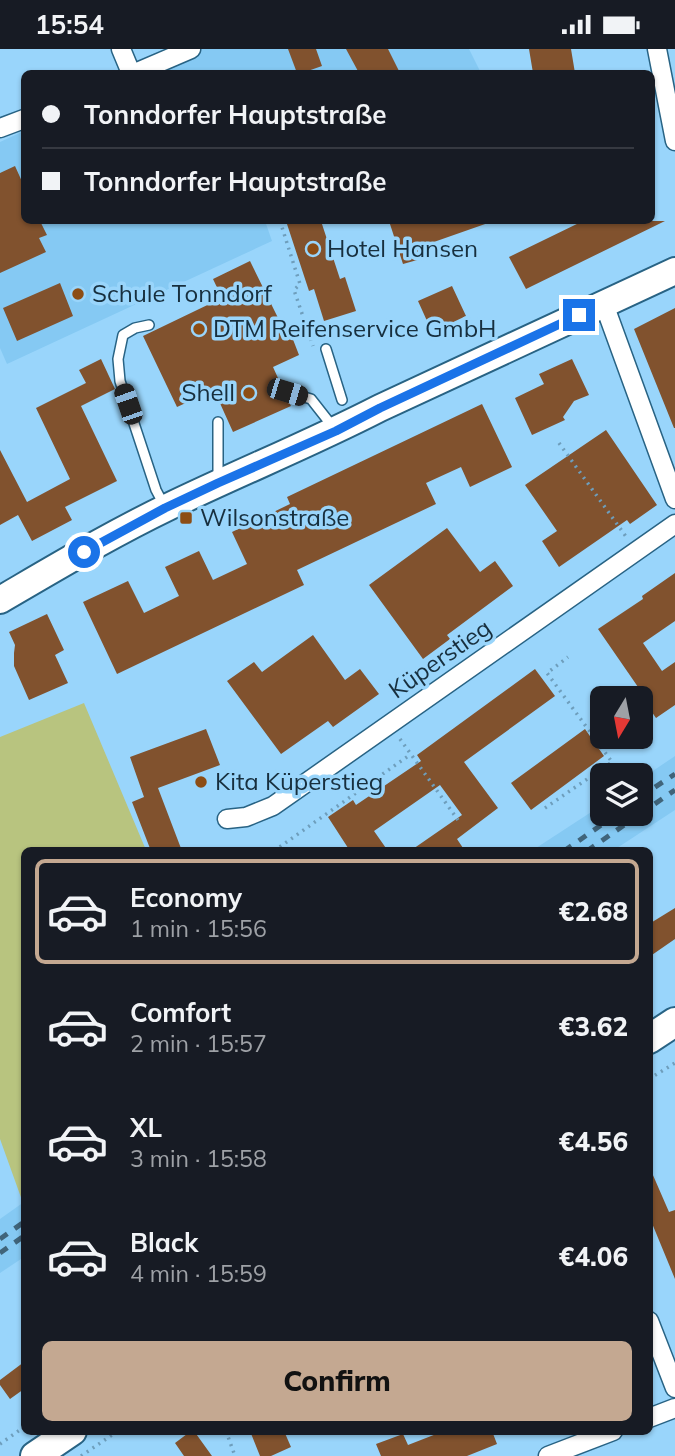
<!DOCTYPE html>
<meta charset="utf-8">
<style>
:root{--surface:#171b24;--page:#242831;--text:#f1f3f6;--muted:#9ea1a6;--line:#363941;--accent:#c4a891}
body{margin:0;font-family:Mulish,sans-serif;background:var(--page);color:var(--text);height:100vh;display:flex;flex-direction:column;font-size:26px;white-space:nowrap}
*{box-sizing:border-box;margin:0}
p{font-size:23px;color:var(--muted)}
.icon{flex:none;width:38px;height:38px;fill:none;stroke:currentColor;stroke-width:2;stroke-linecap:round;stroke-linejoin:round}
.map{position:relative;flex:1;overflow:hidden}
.panel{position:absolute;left:21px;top:798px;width:632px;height:588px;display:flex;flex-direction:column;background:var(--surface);border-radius:10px;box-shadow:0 2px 5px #0004}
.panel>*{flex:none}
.hud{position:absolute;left:21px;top:21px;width:634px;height:154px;border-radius:10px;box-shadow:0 2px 5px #0004;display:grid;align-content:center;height:154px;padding:0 21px;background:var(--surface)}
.needle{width:46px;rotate:190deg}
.buttons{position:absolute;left:590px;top:637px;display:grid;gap:14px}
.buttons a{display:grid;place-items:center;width:63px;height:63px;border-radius:10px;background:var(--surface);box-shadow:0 2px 5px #0004;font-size:35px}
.end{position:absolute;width:32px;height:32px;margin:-16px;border:9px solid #1a73e8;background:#fff;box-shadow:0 0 0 4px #fff}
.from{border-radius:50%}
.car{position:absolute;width:21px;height:42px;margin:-21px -10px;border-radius:9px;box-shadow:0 0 5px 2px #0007;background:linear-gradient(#222 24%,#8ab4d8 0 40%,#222 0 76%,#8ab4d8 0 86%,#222 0)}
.hud b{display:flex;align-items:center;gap:24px;height:66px;font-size:26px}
.hud b+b{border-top:2px solid var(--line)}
.hud i{width:18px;height:18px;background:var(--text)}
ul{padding:12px 0 0;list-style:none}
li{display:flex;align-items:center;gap:21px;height:105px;margin:0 14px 10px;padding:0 7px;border:4px solid transparent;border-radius:10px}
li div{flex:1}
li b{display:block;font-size:26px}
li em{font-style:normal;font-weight:800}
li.current{border-color:var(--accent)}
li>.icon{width:63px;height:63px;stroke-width:1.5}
.primary-button{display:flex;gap:14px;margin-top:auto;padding:14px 21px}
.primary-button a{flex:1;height:80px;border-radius:10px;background:var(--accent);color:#111;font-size:28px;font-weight:800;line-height:80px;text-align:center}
.status{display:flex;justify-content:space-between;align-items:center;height:49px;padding:0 35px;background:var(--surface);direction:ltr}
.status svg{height:19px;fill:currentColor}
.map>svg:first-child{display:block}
.built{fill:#85c9f3}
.green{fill:#b8c47f}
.building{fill:#81522e}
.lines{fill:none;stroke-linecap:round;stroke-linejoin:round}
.lane-casing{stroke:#286384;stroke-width:12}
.street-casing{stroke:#286384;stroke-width:21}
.secondary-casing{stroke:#286384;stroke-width:30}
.primary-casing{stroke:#286384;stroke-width:32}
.path{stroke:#6e9ebc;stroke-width:3.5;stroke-dasharray:2 5;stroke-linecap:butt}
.lane{stroke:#fff;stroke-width:9}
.street{stroke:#fff;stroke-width:18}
.secondary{stroke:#fff;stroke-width:26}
.primary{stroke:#fff;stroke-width:28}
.rail{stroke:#40647a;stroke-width:5;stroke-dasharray:9 9;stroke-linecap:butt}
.route{stroke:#1a73e8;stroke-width:9}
.poi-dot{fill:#8c4d15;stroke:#99d5fb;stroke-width:2.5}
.labels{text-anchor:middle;stroke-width:7;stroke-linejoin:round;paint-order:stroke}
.poi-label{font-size:24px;fill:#172f3e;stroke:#99d5fb;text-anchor:start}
.street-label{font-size:24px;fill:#172f3e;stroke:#99d5fb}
</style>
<div class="status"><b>15:54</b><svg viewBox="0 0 49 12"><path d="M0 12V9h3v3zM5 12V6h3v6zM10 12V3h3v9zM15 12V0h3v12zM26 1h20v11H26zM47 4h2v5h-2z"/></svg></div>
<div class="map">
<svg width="675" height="1407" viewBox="0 0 675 1407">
<rect width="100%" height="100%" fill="#99d5fb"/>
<path class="built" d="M198,0H469L481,24H146Z
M24,82V172H265L272,192L7,315L0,299V93Z
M675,707V761L614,801H533L602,756V765H640L641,730Z
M24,1153V1208L0,1224V1170Z"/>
<path class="green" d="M84,654L146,801L24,802V1153L23,1154L0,1090V688Z"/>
<path class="building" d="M288,0H316L322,17L302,24H297Z
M346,0H388L400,24H359Z
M529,0H571L575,24H533Z
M15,117L24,137V172H40L47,186L39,189L46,203L0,224V124Z
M286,172H321L340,230L345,228L356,262L324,272L314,240L309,242Z
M389,172H487L488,174L431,194L435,206L403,215Z
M583,172H665L526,240L509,208Z
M250,212L282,277L287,275L299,306L273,318L282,338L280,345L282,348L288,351L291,357L233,383L214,341L177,358L143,287L222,249L213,230Z
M60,234L73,267L17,292L3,259Z
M452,237L466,267L432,283L418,252Z
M675,259V379H674L634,280Z
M101,310L115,340L81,357L117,432L65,458L72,471L32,492L18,466L0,476V401L27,453L70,430L36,359L86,334L79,321Z
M572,310L589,346L574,352L563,368L565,371L532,386L515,349L544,335L539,325Z
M482,355L512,418L470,438L461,418L426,434L436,455L297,521L304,536L117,625L83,553L128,532L144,564L179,547L165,518L199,502L213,531L247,515L232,483L290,455L287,448Z
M606,381L657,456L630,475L627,471L559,518L542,492L557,482L525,436Z
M447,479L480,523L495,512L513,537L447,586L450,590L423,610L369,536Z
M675,524V572L643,594L662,622L675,613V656L656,669L636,640L638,638L598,580L643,550L642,547Z
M47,565L64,601L55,606L68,634L29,651L14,617V604L15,596L9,583Z
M313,586L345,631L360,620L379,645L333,678L328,672L281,705L227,632L254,613L262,623Z
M535,620L555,647L464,713L498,759L457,790L465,802H410L462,766L440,736L374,782L388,802H350L328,768L353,751L356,756L421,712L417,706Z
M206,680L220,716L158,739L182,802H151L132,753L144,748L130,708Z
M585,680L604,707L531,761L511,734Z
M675,859V890L649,908V875Z
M649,1117L669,1163L675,1161V1230L649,1167Z
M24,1313V1340L10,1350L0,1336V1331Z
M191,1382H194L212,1407H184L175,1394Z
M250,1382H284L291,1398L271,1407H260Z
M444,1382H492L497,1395L467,1407H381L376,1395L403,1385L408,1396Z"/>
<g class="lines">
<defs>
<path id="lane" d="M149,276L135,279L123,286L118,310L120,332L156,441L165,458
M326,300L342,351
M287,343L311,350L333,378
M218,431V373"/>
<path id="street" d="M121,0L131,24
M657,0L675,92
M135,24L191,0
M0,79L24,70
M604,255L675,450
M227,770L246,768L273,757L675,475
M649,1272L675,1339
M649,1369L675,1359
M548,1407L613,1382"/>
<path id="secondary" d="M0,551C55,519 110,486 168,458C238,424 310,395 380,359L675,222"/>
<path id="primary" d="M649,990L675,973
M35,1407L72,1382"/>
</defs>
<use href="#lane" class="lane-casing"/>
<use href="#street" class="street-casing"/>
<use href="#secondary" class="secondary-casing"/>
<use href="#primary" class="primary-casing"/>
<path class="path" d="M280,172L300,235L294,241L313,297
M559,394L627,489
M400,690L458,771
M545,759L612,713L547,624L568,608
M274,802L411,705
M649,1030L675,1014
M226,1382L235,1407
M0,1395L24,1378
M81,1407L118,1382"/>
<use href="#lane" class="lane"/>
<use href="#street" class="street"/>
<use href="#secondary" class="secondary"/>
<use href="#primary" class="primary"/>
<path class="rail" d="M640,748L675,725
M640,765L675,741
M564,802L617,765
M587,802L640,765
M0,1190L24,1173
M0,1204L24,1187"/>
</g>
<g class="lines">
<path class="route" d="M84,503L165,459L218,434L336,382L380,359L579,266"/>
</g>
<g class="poi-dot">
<circle cx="313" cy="200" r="7"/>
<circle cx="78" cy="245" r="7"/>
<circle cx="199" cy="280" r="7"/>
<circle cx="249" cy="344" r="7"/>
<rect x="179" y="462" width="14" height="14" rx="3.5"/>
<circle cx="201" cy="733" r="7"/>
</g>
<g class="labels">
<g class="poi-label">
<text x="327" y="208">Hotel Hansen</text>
<text x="92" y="253">Schule Tonndorf</text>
<text x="213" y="288">DTM Reifenservice GmbH</text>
<text x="235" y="352" text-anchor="end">Shell</text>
<text x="200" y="477">Wilsonstraße</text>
<text x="215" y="741">Kita Küperstieg</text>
</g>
<g class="street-label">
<text transform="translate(440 610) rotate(-35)" y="8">Küperstieg</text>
</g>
</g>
</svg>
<div class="buttons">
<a><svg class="needle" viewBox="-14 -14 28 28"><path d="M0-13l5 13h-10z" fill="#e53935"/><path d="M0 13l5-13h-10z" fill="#9ea1a6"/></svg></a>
<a><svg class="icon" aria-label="layers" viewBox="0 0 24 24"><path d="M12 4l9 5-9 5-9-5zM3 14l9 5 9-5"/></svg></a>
</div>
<i class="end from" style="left:84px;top:503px"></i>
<i class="end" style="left:579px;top:266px"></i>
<i class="car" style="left:287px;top:343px;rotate:107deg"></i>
<i class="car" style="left:128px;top:355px;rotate:341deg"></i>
<div class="hud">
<b><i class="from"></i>Tonndorfer Hauptstraße</b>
<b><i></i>Tonndorfer Hauptstraße</b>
</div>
<section class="panel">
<ul>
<li class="current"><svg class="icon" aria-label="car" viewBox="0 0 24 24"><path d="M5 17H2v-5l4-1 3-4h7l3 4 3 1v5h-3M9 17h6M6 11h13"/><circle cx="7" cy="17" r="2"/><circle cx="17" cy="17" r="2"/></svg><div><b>Economy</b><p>1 min · 15:56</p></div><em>€2.68</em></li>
<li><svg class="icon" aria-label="car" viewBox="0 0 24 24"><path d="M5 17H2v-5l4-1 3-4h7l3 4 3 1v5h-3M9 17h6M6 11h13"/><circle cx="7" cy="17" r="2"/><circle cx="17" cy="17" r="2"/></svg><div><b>Comfort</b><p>2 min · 15:57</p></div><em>€3.62</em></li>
<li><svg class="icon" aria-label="car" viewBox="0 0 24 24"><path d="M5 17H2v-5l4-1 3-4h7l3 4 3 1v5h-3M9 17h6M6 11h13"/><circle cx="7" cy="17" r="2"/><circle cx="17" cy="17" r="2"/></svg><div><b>XL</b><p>3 min · 15:58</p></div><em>€4.56</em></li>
<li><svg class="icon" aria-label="car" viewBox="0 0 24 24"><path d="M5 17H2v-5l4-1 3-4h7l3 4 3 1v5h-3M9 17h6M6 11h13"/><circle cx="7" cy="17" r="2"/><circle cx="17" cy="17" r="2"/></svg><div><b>Black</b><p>4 min · 15:59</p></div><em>€4.06</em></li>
</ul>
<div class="primary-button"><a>Confirm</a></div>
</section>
</div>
